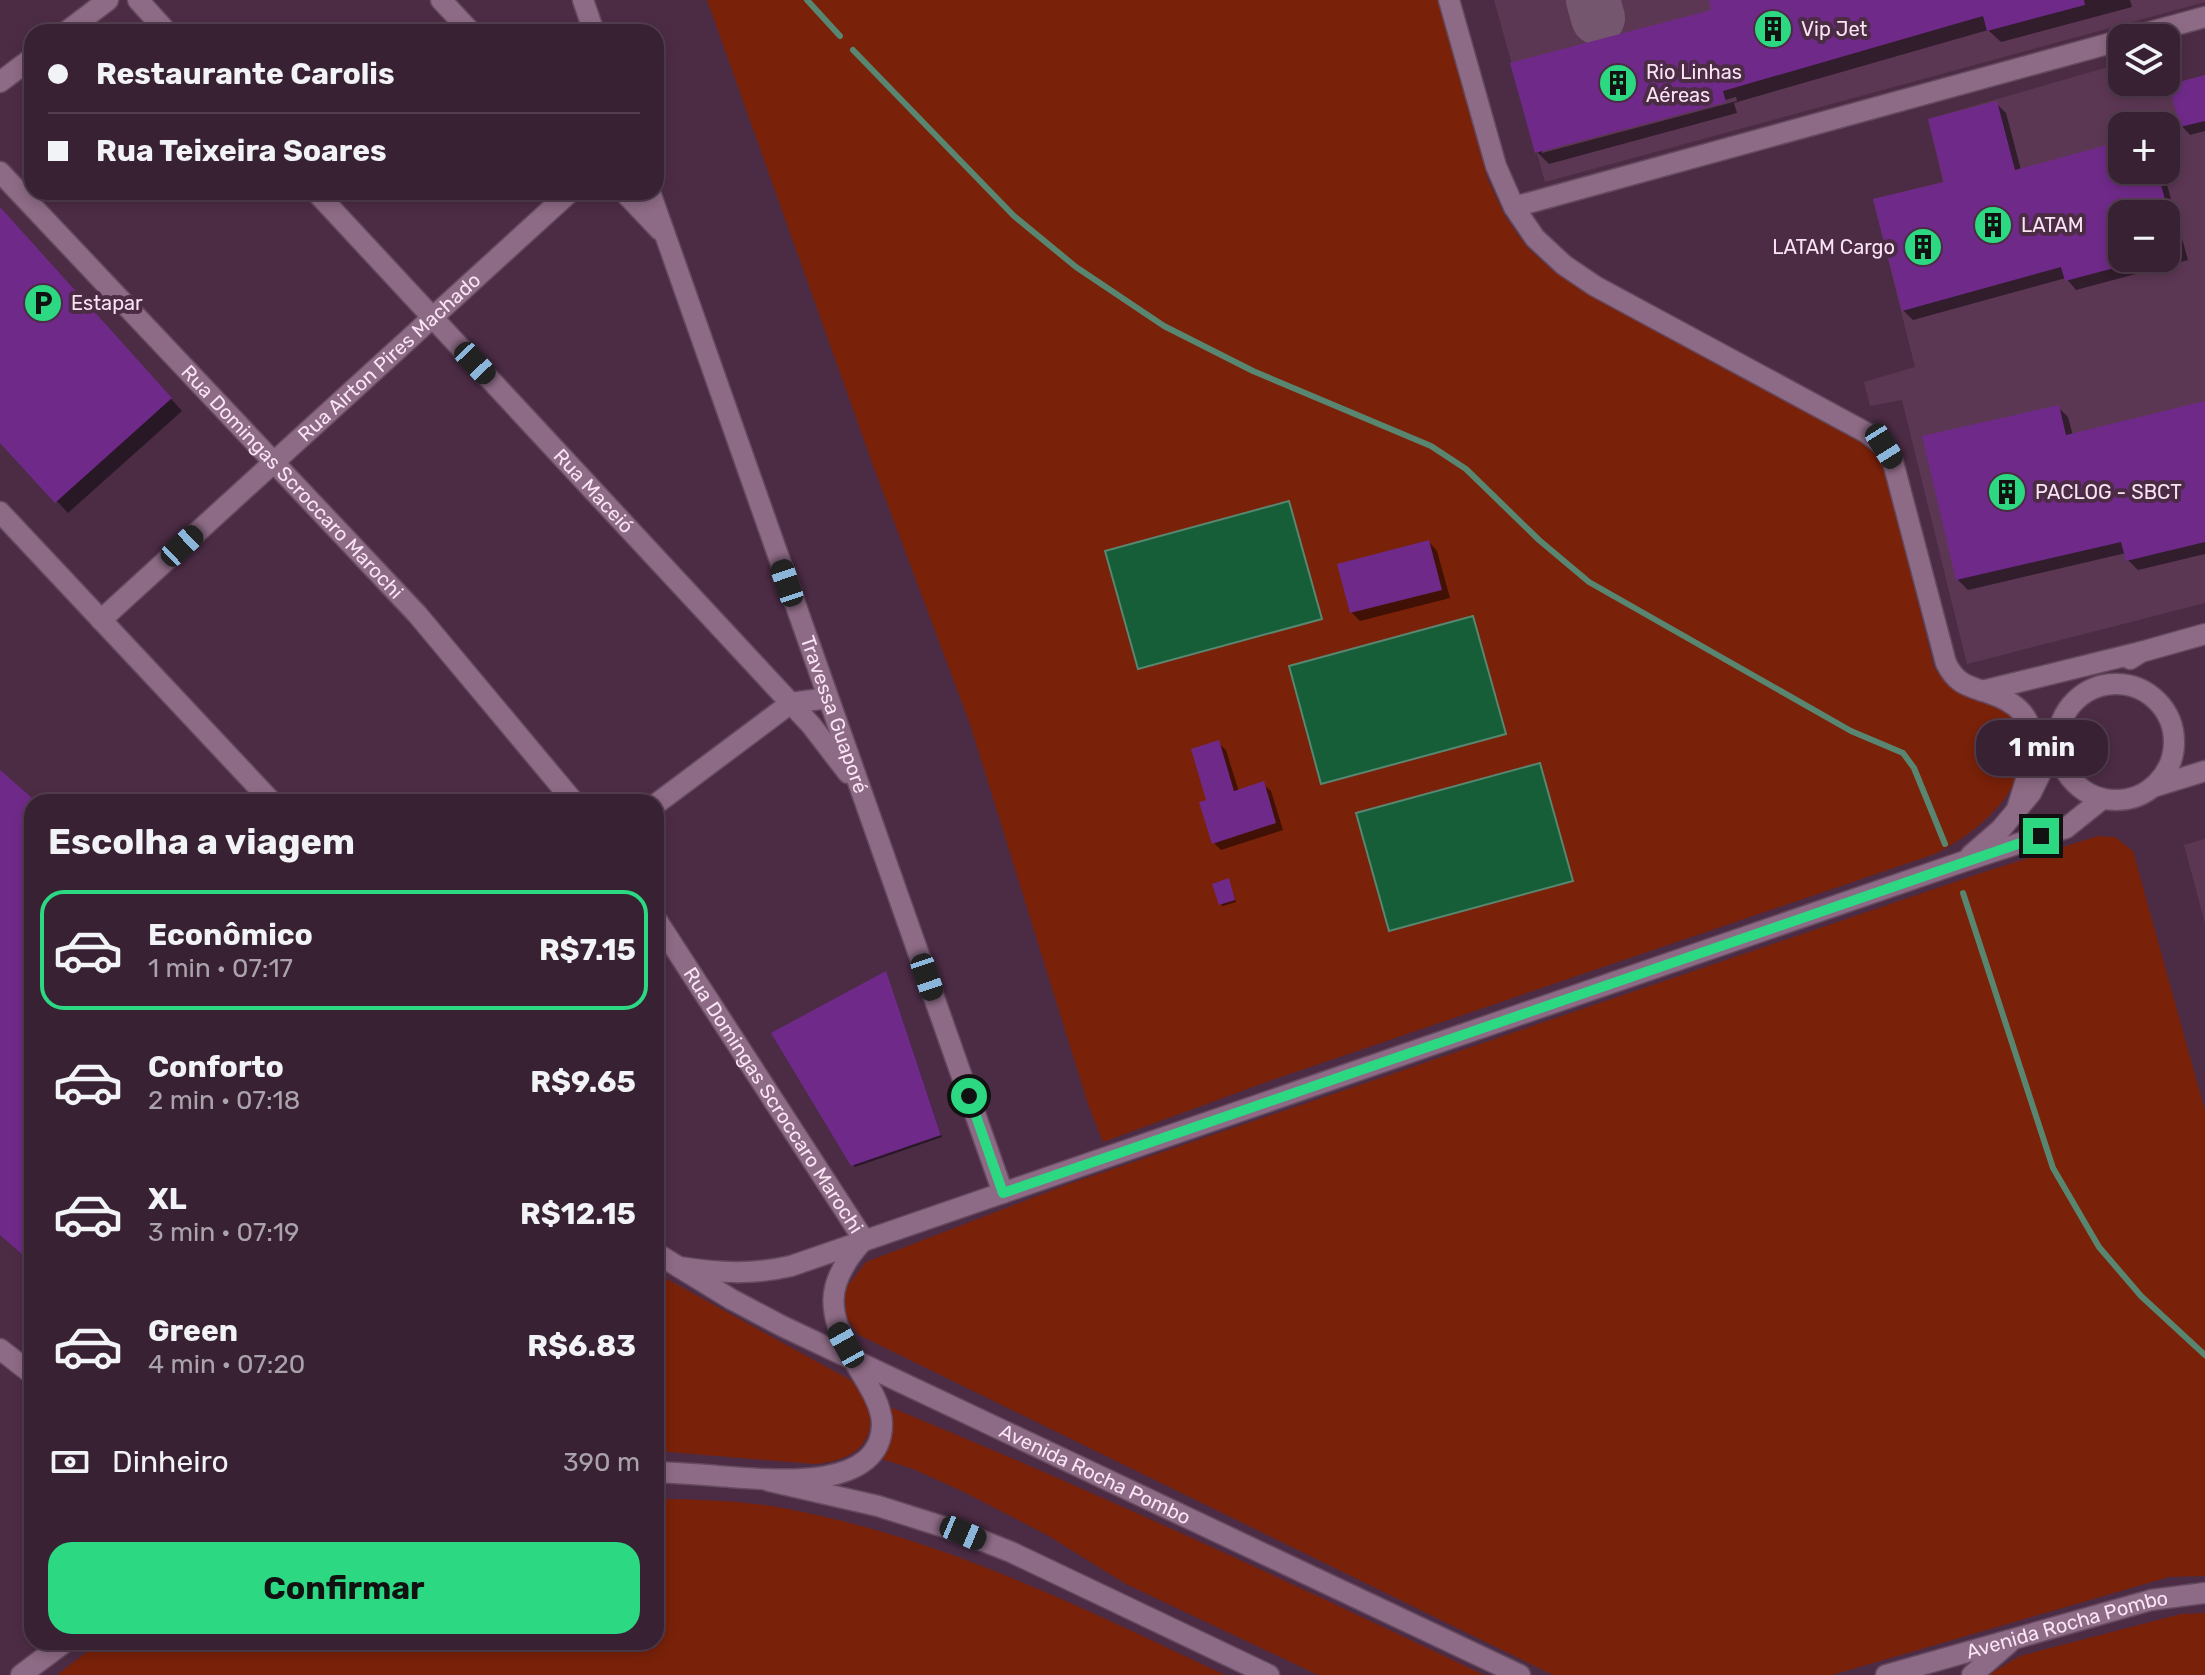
<!DOCTYPE html>
<html lang="pt">
<meta charset="utf-8">
<style>
:root{--surface:#392134;--page:#40293c;--text:#f1f3f6;--muted:#aba3ac;--line:#533e4f;--accent:#2dd883}
body{margin:0;font-family:Rubik,sans-serif;background:var(--page);color:var(--text);height:100vh;display:flex;flex-direction:column;font-size:30px;white-space:nowrap}
*{box-sizing:border-box;margin:0}
p{font-size:26px;color:var(--muted)}
.icon{flex:none;width:44px;height:44px;fill:none;stroke:currentColor;stroke-width:2;stroke-linecap:round;stroke-linejoin:round}
.map{position:relative;flex:1;overflow:hidden}
.panel{position:absolute;left:24px;top:794px;width:640px;height:856px;display:flex;flex-direction:column;background:var(--surface);border-radius:24px;box-shadow:0 4px 12px #0003,0 0 0 2px var(--line)}
.panel>*{flex:none}
.banner{position:absolute;left:24px;top:24px;width:640px;height:176px;border-radius:24px;box-shadow:0 4px 12px #0003,0 0 0 2px var(--line);display:grid;align-content:center;height:176px;padding:0 24px;background:var(--surface)}
.controls{position:absolute;left:2108px;top:24px;display:grid;gap:16px}
.controls a{display:grid;place-items:center;width:72px;height:72px;border-radius:16px;background:var(--surface);box-shadow:0 4px 12px #0003,0 0 0 2px var(--line);font-size:40px}
.end{position:absolute;width:36px;height:36px;margin:-18px;border:10px solid #2dd883;background:#111;box-shadow:0 0 0 4px #111}
.from{border-radius:50%}
.bubble{position:absolute;height:56px;border-radius:24px;background:var(--surface);box-shadow:0 4px 12px #0003,0 0 0 2px var(--line);font-size:26px;font-weight:700;line-height:56px;text-align:center}
.car{position:absolute;width:24px;height:48px;margin:-24px -12px;border-radius:10px;box-shadow:0 0 6px 2px #0007;background:linear-gradient(#222 24%,#8ab4d8 0 40%,#222 0 76%,#8ab4d8 0 86%,#222 0)}
.banner b{display:flex;align-items:center;gap:28px;height:76px;font-size:30px}
.banner b+b{border-top:2px solid var(--line)}
.banner i{width:20px;height:20px;background:var(--text)}
ul{padding:0;list-style:none}
li{display:flex;align-items:center;gap:24px;height:120px;margin:0 16px 12px;padding:0 8px;border:4px solid transparent;border-radius:24px}
li div{flex:1}
li b{display:block;font-size:30px}
li em{font-style:normal;font-weight:700}
li.active{border-color:var(--accent)}
li>.icon{width:72px;height:72px;stroke-width:1.5}
h2{padding:0 24px;font-size:36px;line-height:96px}
.pay{display:flex;align-items:center;gap:20px;height:88px;padding:0 24px;font-size:30px}
.pay p{margin-inline-start:auto}
.primary-button{display:flex;gap:16px;margin-top:auto;padding:16px 24px}
.primary-button a{flex:1;height:92px;border-radius:24px;background:var(--accent);color:#111;font-size:32px;font-weight:700;line-height:92px;text-align:center}
.map>svg:first-child{display:block}
.built{fill:#5c3754;fill-rule:evenodd}
.green{fill:#792109}
.water{fill:#155e38;stroke:#598670;stroke-width:2}
.shadow{fill:#0007;fill-rule:evenodd}
.lines{fill:none;stroke-linecap:round;stroke-linejoin:round}
.stream{stroke:#598670;stroke-width:6}
.taxiway{stroke:#74576e;stroke-width:54}
.building{fill:#6f2a89}
.street-casing{stroke:#654a5f;stroke-width:23}
.secondary-casing{stroke:#654a5f;stroke-width:23}
.street{stroke:#8d6a85;stroke-width:20}
.secondary{stroke:#8d6a85;stroke-width:20}
.route{stroke:#2dd883;stroke-width:10}
.labels{text-anchor:middle;stroke-width:8;stroke-linejoin:round;paint-order:stroke}
.poi-label{font-size:20px;fill:#f9e4f3;stroke:#4c2c45;text-anchor:start}
.street-label{font-size:20px;fill:#f9e4f3;stroke:#4c2c45}
</style>
<div class="map">
<svg width="2205" height="1675" viewBox="0 0 2205 1675">
<rect width="100%" height="100%" fill="#4c2c45"/>
<path class="built" d="M1494,0H2205V2L1545,182Z
M2122,63V82H2151L2153,89L2205,75V603L1967,664L1902,400L1870,406L1864,382L1915,367L1873,199L1943,182L1928,119ZM2122,126H2166V170H2122ZM2122,214H2166V258H2122Z
M2205,839V923L2184,845Z"/>
<path class="green" d="M707,0H1439L1488,180L1505,216L1526,246L1552,270L1582,290L1859,441L1875,453L1884,465L1934,667C1949,690 1963,695 1989,703C1994,704 2003,705 2007,709C2014,715 2017,727 2020,736C2034,788 1975,834 1935,854L1272,1080L1103,1142L1088,1104L970,724L874,468Z
M2098,836L2115,837L2133,851L2205,1111V1576L2169,1577L1832,1675H1553L859,1335L846,1317L845,1289L866,1262L1066,1185L1984,872Z
M656,1273L852,1381C887,1424 869,1461 814,1464L656,1451Z
M890,1407C1092,1490 1288,1581 1484,1675H1318L1126,1584L1047,1535L964,1492L913,1469L876,1457L888,1434Z
M656,1499C693,1499 747,1501 783,1508C940,1537 1082,1607 1225,1675H57L100,1642H656Z
M2205,1613V1675H1988L2020,1656L2181,1614Z"/>
<path class="water" d="M1289,501L1322,619L1138,669L1105,551Z
M1473,616L1506,734L1321,784L1289,666Z
M1540,763L1573,881L1389,931L1356,813Z"/>
<path class="shadow" d="M1711,0H2130L2132,7L2001,42L1988,30L1734,103L1737,113L1549,164L1537,152L1714,11ZM1736,97L1737,101L1542,153V149Z
M2205,78V131L2190,135L2182,126Z
M1996,103L2006,113L2021,170L2122,143V170H2163L2188,260L2076,290L2066,278L1913,320L1903,310L1947,183ZM2122,214H2166V258H2122Z
M0,209L182,411L68,513L0,440Z
M2205,403V554L2138,570L2128,560L2126,553L1968,590L1957,579L2058,407L2068,417L2073,436Z
M1429,542L1437,551L1450,598L1360,621L1351,612Z
M1218,743L1226,750L1239,792L1263,784L1271,791L1283,830L1221,850L1213,842L1209,801Z
M1228,881L1236,902L1223,906L1220,904Z
M887,976L942,1137L855,1167L853,1165Z"/>
<g class="lines">
<path class="stream" d="M807,0L840,36
M853,50L1014,216L1076,267L1164,326L1253,371L1431,446L1466,469L1539,540L1589,582L1851,731L1903,753L1914,768L1945,844
M1963,893L2053,1168L2099,1247L2141,1296L2205,1355"/>
<path class="taxiway" d="M1593,0L1598,18"/>
</g>
<path class="building" d="M1709,0H2084L2085,5L1987,31L1983,16L1723,91L1726,102L1535,153L1510,63L1711,10Z
M2205,75V121L2180,127L2169,85Z
M1997,101L2015,170L2122,141V170H2157L2169,214H2122V266L2065,281L2061,267L1902,311L1873,199L1944,182L1928,119Z
M0,207L172,398L55,503L0,443Z
M2205,401V542L2126,561L2121,542L1956,580L1922,436L2059,405L2066,435Z
M1429,540L1442,590L1350,613L1337,564Z
M1219,740L1234,791L1264,781L1276,823L1212,844L1199,802L1206,800L1191,749Z
M0,770L32,798V1263L0,1235Z
M1229,878L1235,900L1219,905L1212,884Z
M886,971L941,1135L851,1166L771,1033Z"/>
<g class="lines">
<defs>
<g id="street">
<path d="M138,0L167,32"/>
<path d="M441,0L471,32"/>
<path d="M583,0L594,32"/>
<path d="M1449,0L1496,166L1514,207L1535,238L1564,265L1595,286L1867,433L1884,446L1893,462L1946,663C1956,684 1968,686 1989,693C2054,714 2031,763 2016,812"/>
<path d="M66,32L108,0"/>
<path d="M2128,38L2205,17"/>
<path d="M0,82L32,58"/>
<path id="s1" d="M0,172L417,614L574,802"/>
<path id="s2" d="M316,192L811,725L848,773"/>
<path d="M624,192L660,230"/>
<path id="s3" d="M650,192L1003,1193"/>
<path d="M1514,207L2122,40"/>
<path id="s4" d="M101,620L570,192"/>
<path d="M2130,659L2141,652L2205,634"/>
<circle cx="2116" cy="742" r="58"/>
<path d="M1982,691L2141,652"/>
<path d="M2153,787L2205,771"/>
<path d="M656,804L791,703L828,698"/>
<path d="M1971,855L2001,829L2031,793L2057,740"/>
<path id="s5" d="M656,919L864,1240"/>
<path d="M679,1267C718,1273 752,1275 791,1266L1965,861L2066,828L2101,800"/>
<path d="M854,1361C828,1313 823,1286 861,1243"/>
</g>
<g id="secondary">
<path d="M0,512L272,802"/>
<path id="s6" d="M656,1253L731,1299L782,1326L1520,1675"/>
<path d="M0,1349L32,1374"/>
<path d="M656,1472C677,1473 697,1474 718,1476C763,1479 883,1495 882,1423C881,1401 864,1379 854,1361"/>
<path d="M769,1481L878,1506L963,1533L1011,1552L1269,1675"/>
<path d="M21,1675L65,1642"/>
<path id="s7" d="M1886,1675L2151,1600L2205,1593"/>
<path d="M1972,1675L2009,1643"/>
</g>
</defs>
<use href="#street" class="street-casing"/>
<use href="#secondary" class="secondary-casing"/>
<use href="#street" class="street"/>
<use href="#secondary" class="secondary"/>
</g>
<g class="lines">
<path class="route" d="M969,1096L1003,1193L2041,836"/>
</g>
<defs>
<symbol id="building-disc" viewBox="-11 -11 22 22"><circle r="9.5" fill="#2dd883" stroke="#4c2c45"/><path d="M-4-6H4V6H1V3H-1V6H-4ZM-2.5-4.3h1.7v1.8h-1.7ZM.8-4.3h1.7v1.8H.8ZM-2.5-1h1.7V.8h-1.7ZM.8-1h1.7V.8H.8Z" fill="#111"/></symbol>
<symbol id="parking-disc" viewBox="-11 -11 22 22"><circle r="9.5" fill="#2dd883" stroke="#4c2c45"/><path d="M-3.5-5.5H1a3.5 3.5 0 0 1 0 7H-1V5.5H-3.5ZM-1-3.4V-.6H.8a1.4 1.4 0 0 0 0-2.8Z" fill="#111"/></symbol>
</defs>
<g fill-rule="evenodd">
<use href="#building-disc" x="1751" y="7" width="44" height="44"/>
<use href="#building-disc" x="1596" y="61" width="44" height="44"/>
<use href="#building-disc" x="1971" y="203" width="44" height="44"/>
<use href="#building-disc" x="1901" y="225" width="44" height="44"/>
<use href="#parking-disc" x="21" y="281" width="44" height="44"/>
<use href="#building-disc" x="1985" y="470" width="44" height="44"/>
</g>
<g class="labels">
<g class="poi-label">
<text x="1801" y="36">Vip Jet</text>
<text x="1646" y="79">Rio Linhas<tspan x="1646" dy="23">Aéreas</tspan></text>
<text x="2021" y="232">LATAM</text>
<text x="1895" y="254" text-anchor="end">LATAM Cargo</text>
<text x="71" y="310">Estapar</text>
<text x="2035" y="499">PACLOG - SBCT</text>
</g>
<g class="street-label">
<text dy="7" stroke="none"><textPath href="#s4" startOffset="390">Rua Airton Pires Machado</textPath></text>
<text dy="7" stroke="none"><textPath href="#s1" startOffset="426">Rua Domingas Scroccaro Marochi</textPath></text>
<text dy="7" stroke="none"><textPath href="#s2" startOffset="408">Rua Maceió</textPath></text>
<text dy="7" stroke="none"><textPath href="#s3" startOffset="554">Travessa Guaporé</textPath></text>
<text dy="7" stroke="none"><textPath href="#s5" startOffset="216">Rua Domingas Scroccaro Marochi</textPath></text>
<text dy="7" stroke="none"><textPath href="#s6" startOffset="492">Avenida Rocha Pombo</textPath></text>
<text dy="7" stroke="none"><textPath href="#s7" startOffset="188">Avenida Rocha Pombo</textPath></text>
</g>
</g>
</svg>
<div class="controls">
<a><svg class="icon" aria-label="layers" viewBox="0 0 24 24"><path d="M12 4l9 5-9 5-9-5zM3 14l9 5 9-5"/></svg></a>
<a>+</a>
<a>−</a>
</div>
<i class="end from" style="left:969px;top:1096px"></i>
<i class="end" style="left:2041px;top:836px"></i>
<div class="bubble" style="left:1976px;top:720px;width:132px">1 min</div>
<i class="car" style="left:475px;top:363px;rotate:137deg"></i>
<i class="car" style="left:1884px;top:446px;rotate:148deg"></i>
<i class="car" style="left:182px;top:546px;rotate:47deg"></i>
<i class="car" style="left:787px;top:583px;rotate:341deg"></i>
<i class="car" style="left:927px;top:977px;rotate:161deg"></i>
<i class="car" style="left:846px;top:1345px;rotate:331deg"></i>
<i class="car" style="left:963px;top:1533px;rotate:113deg"></i>
<div class="banner">
<b><i class="from"></i>Restaurante Carolis</b>
<b><i></i>Rua Teixeira Soares</b>
</div>
<section class="panel">
<h2>Escolha a viagem</h2>
<ul>
<li class="active"><svg class="icon" aria-label="car" viewBox="0 0 24 24"><path d="M5 17H2v-5l4-1 3-4h7l3 4 3 1v5h-3M9 17h6M6 11h13"/><circle cx="7" cy="17" r="2"/><circle cx="17" cy="17" r="2"/></svg><div><b>Econômico</b><p>1 min · 07:17</p></div><em>R$7.15</em></li>
<li><svg class="icon" aria-label="car" viewBox="0 0 24 24"><path d="M5 17H2v-5l4-1 3-4h7l3 4 3 1v5h-3M9 17h6M6 11h13"/><circle cx="7" cy="17" r="2"/><circle cx="17" cy="17" r="2"/></svg><div><b>Conforto</b><p>2 min · 07:18</p></div><em>R$9.65</em></li>
<li><svg class="icon" aria-label="car" viewBox="0 0 24 24"><path d="M5 17H2v-5l4-1 3-4h7l3 4 3 1v5h-3M9 17h6M6 11h13"/><circle cx="7" cy="17" r="2"/><circle cx="17" cy="17" r="2"/></svg><div><b>XL</b><p>3 min · 07:19</p></div><em>R$12.15</em></li>
<li><svg class="icon" aria-label="car" viewBox="0 0 24 24"><path d="M5 17H2v-5l4-1 3-4h7l3 4 3 1v5h-3M9 17h6M6 11h13"/><circle cx="7" cy="17" r="2"/><circle cx="17" cy="17" r="2"/></svg><div><b>Green</b><p>4 min · 07:20</p></div><em>R$6.83</em></li>
</ul>
<div class="pay"><svg class="icon" aria-label="cash" viewBox="0 0 24 24"><path d="M3 7h18v10H3z"/><circle cx="12" cy="12" r="2"/></svg>Dinheiro<p>390 m</p></div>
<div class="primary-button"><a>Confirmar</a></div>
</section>
</div>
